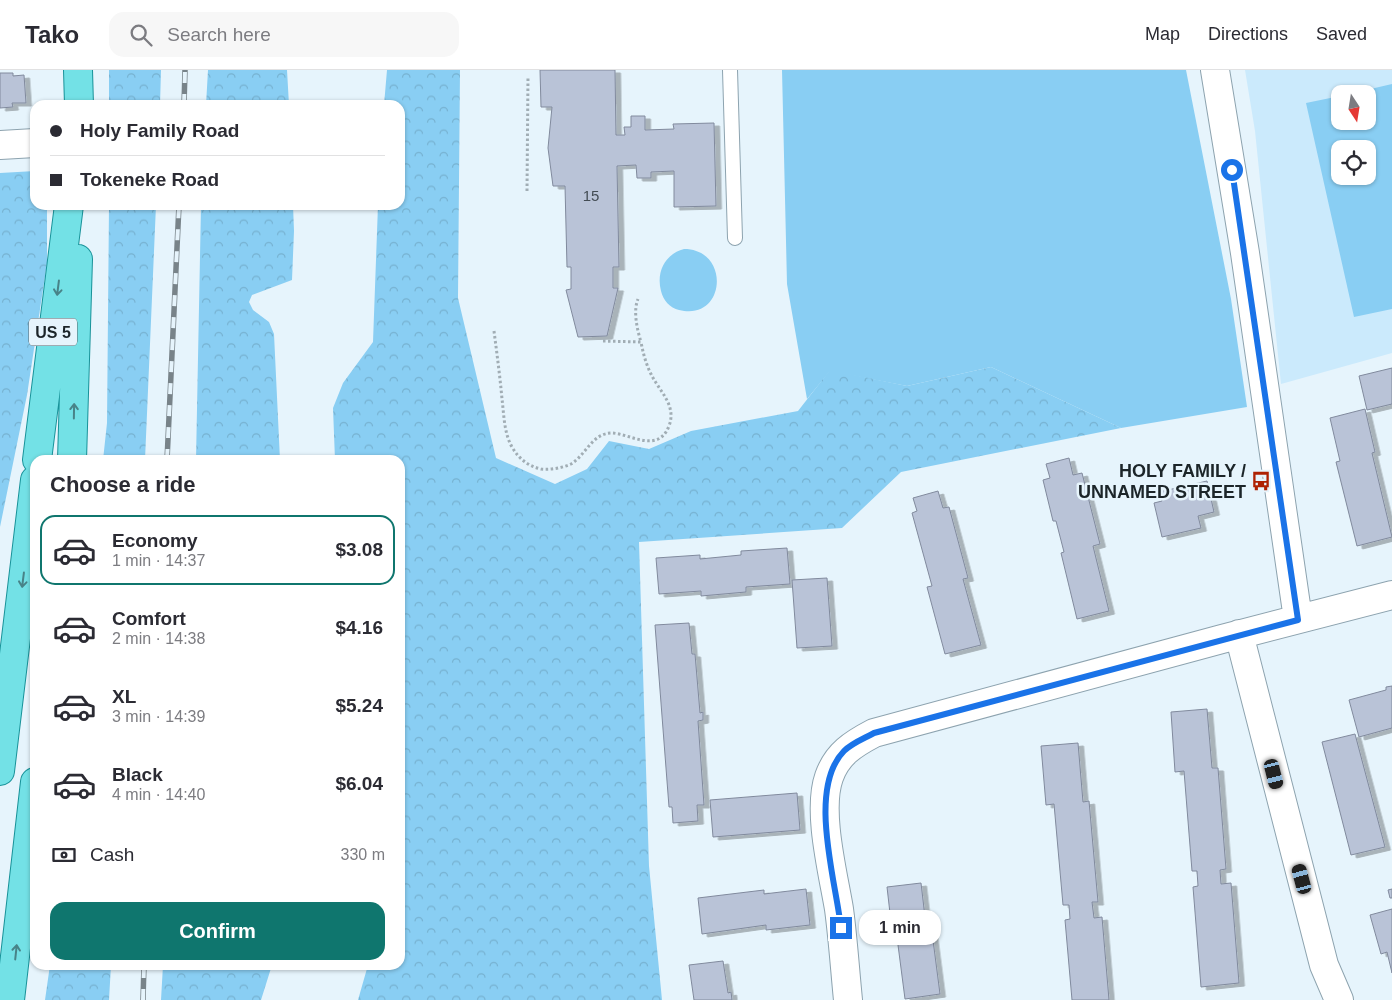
<!DOCTYPE html>
<meta charset="utf-8">
<style>
:root{--surface:#fff;--page:#f7f7f7;--text:#2b2b33;--muted:#7c7c81;--line:#e1e1e2;--accent:#0f766e}
body{margin:0;font-family:Arial,sans-serif;background:var(--page);color:var(--text);height:100vh;display:flex;flex-direction:column;font-size:19px;white-space:nowrap}
*{box-sizing:border-box;margin:0}
p{font-size:16px;color:var(--muted)}
.icon{flex:none;width:28px;height:28px;fill:none;stroke:currentColor;stroke-width:2;stroke-linecap:round;stroke-linejoin:round}
.map{position:relative;flex:1;overflow:hidden}
.side{position:absolute;left:30px;top:385px;width:375px;height:515px;display:flex;flex-direction:column;background:var(--surface);border-radius:15px;box-shadow:0 1px 4px #0004}
.side>*{flex:none}
.guide{position:absolute;left:30px;top:30px;width:375px;height:110px;border-radius:15px;box-shadow:0 1px 4px #0004;display:grid;align-content:center;height:110px;padding:0 20px;background:var(--surface)}
.needle{width:32px;rotate:168deg}
.buttons{position:absolute;left:1331px;top:15px;display:grid;gap:10px}
.buttons a{display:grid;place-items:center;width:45px;height:45px;border-radius:10px;background:var(--surface);box-shadow:0 1px 4px #0004;font-size:25px}
.end{position:absolute;width:22px;height:22px;margin:-11px;border:6px solid #1a73e8;background:#fff;box-shadow:0 0 0 2px #fff}
.from{border-radius:50%}
.bubble{position:absolute;height:35px;border-radius:15px;background:var(--surface);box-shadow:0 1px 4px #0004;font-size:16px;font-weight:700;line-height:35px;text-align:center}
.car{position:absolute;width:15px;height:30px;margin:-15px -8px;border-radius:6px;box-shadow:0 0 4px 1px #0007;background:linear-gradient(#222 24%,#8ab4d8 0 40%,#222 0 76%,#8ab4d8 0 86%,#222 0)}
.guide b{display:flex;align-items:center;gap:18px;height:48px;font-size:19px}
.guide b+b{border-top:1px solid var(--line)}
.guide i{width:12px;height:12px;background:var(--text)}
ul{padding:0;list-style:none}
li{display:flex;align-items:center;gap:15px;height:70px;margin:0 10px 8px;padding:0 10px;border:2px solid transparent;border-radius:15px}
li div{flex:1}
li b{display:block;font-size:19px}
li em{font-style:normal;font-weight:700}
li.on{border-color:var(--accent)}
li>.icon{width:45px;height:45px;stroke-width:1.5}
h2{padding:0 20px;font-size:22px;line-height:60px}
.pay{display:flex;align-items:center;gap:12px;height:55px;padding:0 20px;font-size:19px}
.pay p{margin-inline-start:auto}
.primary-button{display:flex;gap:10px;margin-top:auto;padding:10px 20px}
.primary-button a{flex:1;height:58px;border-radius:15px;background:var(--accent);color:#fff;font-size:20px;font-weight:700;line-height:58px;text-align:center}
header{display:flex;align-items:center;gap:30px;box-sizing:border-box;height:70px;padding:0 25px;background:var(--surface);border-bottom:1px solid var(--line)}
header strong{font-size:24px}
nav{display:flex;gap:28px;margin-inline-start:auto;font-size:18px}
.search{width:350px;height:45px;background:var(--page);display:flex;align-items:center;gap:12px;box-sizing:border-box;padding:0 18px;border-radius:15px;color:var(--muted);font-size:19px}
.map>svg:first-child{display:block}
.built{fill:#cbeafc;fill-rule:evenodd}
.grass{fill:#89cef3;fill-rule:evenodd}
.forest{fill:url(#forest-crowns)}
.building{fill:#b9c3d7;stroke:#818a9d;filter:url(#shadow)}
.lines{fill:none;stroke-linecap:round;stroke-linejoin:round}
.lane-casing{stroke:#8da3af;stroke-width:16}
.street-casing{stroke:#8da3af;stroke-width:30}
.primary-casing{stroke:#189299;stroke-width:30}
.path{stroke:#a1adb4;stroke-width:3;stroke-dasharray:2.5 2.5;stroke-linecap:butt}
.lane{stroke:#fff;stroke-width:14}
.street{stroke:#fff;stroke-width:28}
.primary{stroke:#73e1e6;stroke-width:28}
.rail-casing{stroke:#788389;stroke-width:5.5}
.rail{stroke:#e6f4fc;stroke-width:4;stroke-dasharray:11;stroke-linecap:butt}
.oneway{stroke:#488388}
.route{stroke:#1a73e8;stroke-width:6}
.labels{text-anchor:middle;stroke-width:5;stroke-linejoin:round;paint-order:stroke}
.number-label{font-size:15px;fill:#434c54}
.shield{fill:#e6f4fc;stroke:#596368;stroke-width:1}
.shield-label{font-size:16px;font-weight:bold;fill:#1c2529}
.poi-label{font-size:18px;font-weight:bold;fill:#1c2529;stroke:#e6f4fc;text-anchor:end}
</style>
<header>
<strong>Tako</strong>
<div class="search"><svg class="icon" aria-label="search" viewBox="0 0 24 24"><circle cx="10" cy="10" r="6"/><path d="M15 15l6 6"/></svg>Search here</div>
<nav><a>Map</a><a>Directions</a><a>Saved</a></nav>
</header>
<div class="map">
<svg width="1392" height="930" viewBox="0 0 1392 930">
<defs>
<pattern id="forest-crowns" width="20" height="18" patternUnits="userSpaceOnUse" patternTransform="scale(1.25)"><rect width="20" height="18" fill="#89cef3"/><path d="M2 6a3 3 0 1 1 6 0M12 15a3 3 0 1 1 6 0" fill="none" stroke="#76b1d0"/></pattern>
<filter id="shadow"><feDropShadow dx="5.5" dy="3" stdDeviation="0" flood-color="#0004"/></filter>
</defs>
<rect width="100%" height="100%" fill="#e6f4fc"/>
<path class="built" d="M1245,0H1392V283L1281,314L1255,61ZM1340,24H1368V51H1340ZM1340,79H1368V106H1340Z"/>
<path class="grass" d="M782,0H1186L1231,229L1247,337L1121,358L991,297L907,316L830,301L807,329L787,214Z
M1392,14V239L1354,247L1306,33L1340,26V51H1368V24H1349ZM1340,79H1368V106H1340Z
M684,179C731,179 726,252 679,240C670,238 663,230 661,221C656,202 665,184 684,179Z"/>
<path class="forest" d="M109,0H161L160,35H109Z
M208,0H287L289,35H206Z
M387,0H460L458,228L496,388L555,414L587,399L609,371L649,379L691,361L798,341L830,300L907,316L991,297L1121,358L901,402L842,458L639,472L649,796L662,930H358L368,895H400V390H335L333,338L343,313L373,272L378,135H400V35H384Z
M35,101V135H47V193L27,325L0,457V103Z
M109,135H156L145,390H103L107,353Z
M201,135H293L294,161L292,210L252,225L249,232L253,240L269,252L274,264L280,390H196Z
M50,895H111L109,930H45Z
M163,895H272L261,930H161Z"/>
<path class="building" d="M540,0H615L616,65H625L624,57H631V46H645V60L674,59L673,54L714,53L716,136L674,137V101L651,102V108H637L636,95L617,96L619,197H613V218H618L607,266L578,267L566,220L571,219V197H567L565,116H553L548,78L552,37H541Z
M0,3H13V6L24,5L26,33H12L13,37L0,38Z
M1392,298V334L1367,340L1359,306Z
M1365,339L1375,382L1372,383L1392,467L1357,476L1336,392L1340,391L1330,348Z
M1069,388L1073,405L1082,403L1100,474L1093,476L1109,541L1077,549L1061,483L1064,482L1056,451H1053L1043,410L1050,408L1046,394Z
M1207,411L1214,442L1198,446L1201,458L1162,467L1154,433L1162,431L1159,422Z
M938,421L943,438L949,437L968,508L963,509L981,575L945,584L927,517L932,516L912,443L917,441L913,428Z
M787,478L790,514L746,517V522L701,526V521L659,524L656,488L700,485V489L741,485V481Z
M827,508L832,576L797,578L792,510Z
M689,553L692,584H695L700,643L703,642V650L698,651L704,735H697L698,751L673,753L672,737H669L655,555Z
M1392,616V658L1359,667L1349,630L1386,620V617Z
M1207,639L1212,698H1218L1226,799L1220,800L1221,814L1231,813L1239,913L1201,917L1193,817L1198,816L1197,801H1192L1184,701L1175,702L1171,642Z
M1355,664L1385,777L1351,785L1322,672Z
M1078,673L1083,732L1089,731L1098,832H1092L1094,848L1102,847L1109,930H1072L1065,850L1070,849L1069,835H1063L1054,734L1046,735L1041,676Z
M797,723L800,760L713,767L710,730Z
M921,813L925,847H930L940,924L905,929L895,852H891L887,817Z
M806,819L810,855L766,860V855L702,864L698,828L764,820V824Z
M1392,819V828H1390L1388,820Z
M1392,839V903L1387,882L1381,884L1370,845Z
M723,891L728,923L731,922L732,930H694L689,895Z"/>
<g class="lines">
<defs>
<path id="lane" d="M730,0L735,168"/>
<path id="street" d="M1215,0L1245,183L1298,549
M0,75L35,73
M1239,564L1324,895L1339,930
M848,930C845,900 843,869 839,839C833,803 817,741 829,707C837,684 853,674 874,663L1222,569L1392,525"/>
<path id="primary" d="M78,0L79,35
M37,390L69,135
M72,390L78,189
M0,701L35,410
M10,930L35,712"/>
</defs>
<use href="#lane" class="lane-casing"/>
<use href="#street" class="street-casing"/>
<use href="#primary" class="primary-casing"/>
<path class="path" d="M527,121L528,6
M494,261C497,284 500,307 502,329C504,345 504,363 512,377C519,389 528,396 541,399C551,400 562,398 571,394C586,385 592,363 612,363C631,364 658,384 669,356C677,335 659,321 651,304C646,294 643,283 641,272
M603,271L641,272C637,259 633,241 638,229"/>
<use href="#lane" class="lane"/>
<use href="#street" class="street"/>
<use href="#primary" class="primary"/>
<defs>
<path id="rail" d="M184,35L185,0
M167,390L179,135
M143,930L144,895"/>
</defs>
<use href="#rail" class="rail-casing"/>
<use href="#rail" class="rail"/>
</g>
<defs><path id="oneway-shaft" d="M-6 0H5M1.5-3L5.5 0L1.5 3" fill="none" stroke-width="1.6" stroke-linecap="round" stroke-linejoin="round" transform="scale(1.25)"/></defs>
<g class="oneway">
<use href="#oneway-shaft" transform="translate(58 218) rotate(97)"/>
<use href="#oneway-shaft" transform="translate(74 341) rotate(-89)"/>
<use href="#oneway-shaft" transform="translate(23 510) rotate(97)"/>
<use href="#oneway-shaft" transform="translate(16 882) rotate(-84)"/>
</g>
<g class="lines">
<path class="route" d="M841,858C836,811 807,719 844,681C852,673 863,669 874,663L1298,550L1232,100"/>
</g>
<defs>
<symbol id="bus-bare" viewBox="-9 -9 18 18"><path d="M-5-6H5V4H4V6H2V4H-2V6H-4V4H-5ZM-3.5-4V0h7V-4ZM-3.5 1.2v1.5H-2V1.2ZM2 1.2v1.5H3.5V1.2Z" fill="#ae2103" stroke="#e6f4fc" stroke-width="2.5" paint-order="stroke"/></symbol>
</defs>
<g fill-rule="evenodd">
<use href="#bus-bare" x="1247" y="397" width="28" height="28"/>
</g>
<g class="labels">
<g class="number-label">
<text x="591" y="131">15</text>
</g>
<rect class="shield" x="29" y="248.5" width="48" height="27" rx="4"/>
<g class="shield-label">
<text x="53" y="268">US 5</text>
</g>
<g class="poi-label">
<text x="1246" y="407">HOLY FAMILY /<tspan x="1246" dy="21">UNNAMED STREET</tspan></text>
</g>
</g>
</svg>
<div class="buttons">
<a><svg class="needle" viewBox="-14 -14 28 28"><path d="M0-13l5 13h-10z" fill="#e53935"/><path d="M0 13l5-13h-10z" fill="#7c7c81"/></svg></a>
<a><svg class="icon" aria-label="locate" viewBox="0 0 24 24"><circle cx="12" cy="12" r="6"/><path d="M12 2v4M12 18v4M2 12h4M18 12h4"/></svg></a>
</div>
<i class="end from" style="left:1232px;top:100px"></i>
<i class="end" style="left:841px;top:858px"></i>
<div class="bubble" style="left:859px;top:840px;width:82px">1 min</div>
<i class="car" style="left:1274px;top:704px;rotate:166deg"></i>
<i class="car" style="left:1302px;top:809px;rotate:345deg"></i>
<div class="guide">
<b><i class="from"></i>Holy Family Road</b>
<b><i></i>Tokeneke Road</b>
</div>
<section class="side">
<h2>Choose a ride</h2>
<ul>
<li class="on"><svg class="icon" aria-label="car" viewBox="0 0 24 24"><path d="M5 17H2v-5l4-1 3-4h7l3 4 3 1v5h-3M9 17h6M6 11h13"/><circle cx="7" cy="17" r="2"/><circle cx="17" cy="17" r="2"/></svg><div><b>Economy</b><p>1 min · 14:37</p></div><em>$3.08</em></li>
<li><svg class="icon" aria-label="car" viewBox="0 0 24 24"><path d="M5 17H2v-5l4-1 3-4h7l3 4 3 1v5h-3M9 17h6M6 11h13"/><circle cx="7" cy="17" r="2"/><circle cx="17" cy="17" r="2"/></svg><div><b>Comfort</b><p>2 min · 14:38</p></div><em>$4.16</em></li>
<li><svg class="icon" aria-label="car" viewBox="0 0 24 24"><path d="M5 17H2v-5l4-1 3-4h7l3 4 3 1v5h-3M9 17h6M6 11h13"/><circle cx="7" cy="17" r="2"/><circle cx="17" cy="17" r="2"/></svg><div><b>XL</b><p>3 min · 14:39</p></div><em>$5.24</em></li>
<li><svg class="icon" aria-label="car" viewBox="0 0 24 24"><path d="M5 17H2v-5l4-1 3-4h7l3 4 3 1v5h-3M9 17h6M6 11h13"/><circle cx="7" cy="17" r="2"/><circle cx="17" cy="17" r="2"/></svg><div><b>Black</b><p>4 min · 14:40</p></div><em>$6.04</em></li>
</ul>
<div class="pay"><svg class="icon" aria-label="cash" viewBox="0 0 24 24"><path d="M3 7h18v10H3z"/><circle cx="12" cy="12" r="2"/></svg>Cash<p>330 m</p></div>
<div class="primary-button"><a>Confirm</a></div>
</section>
</div>
